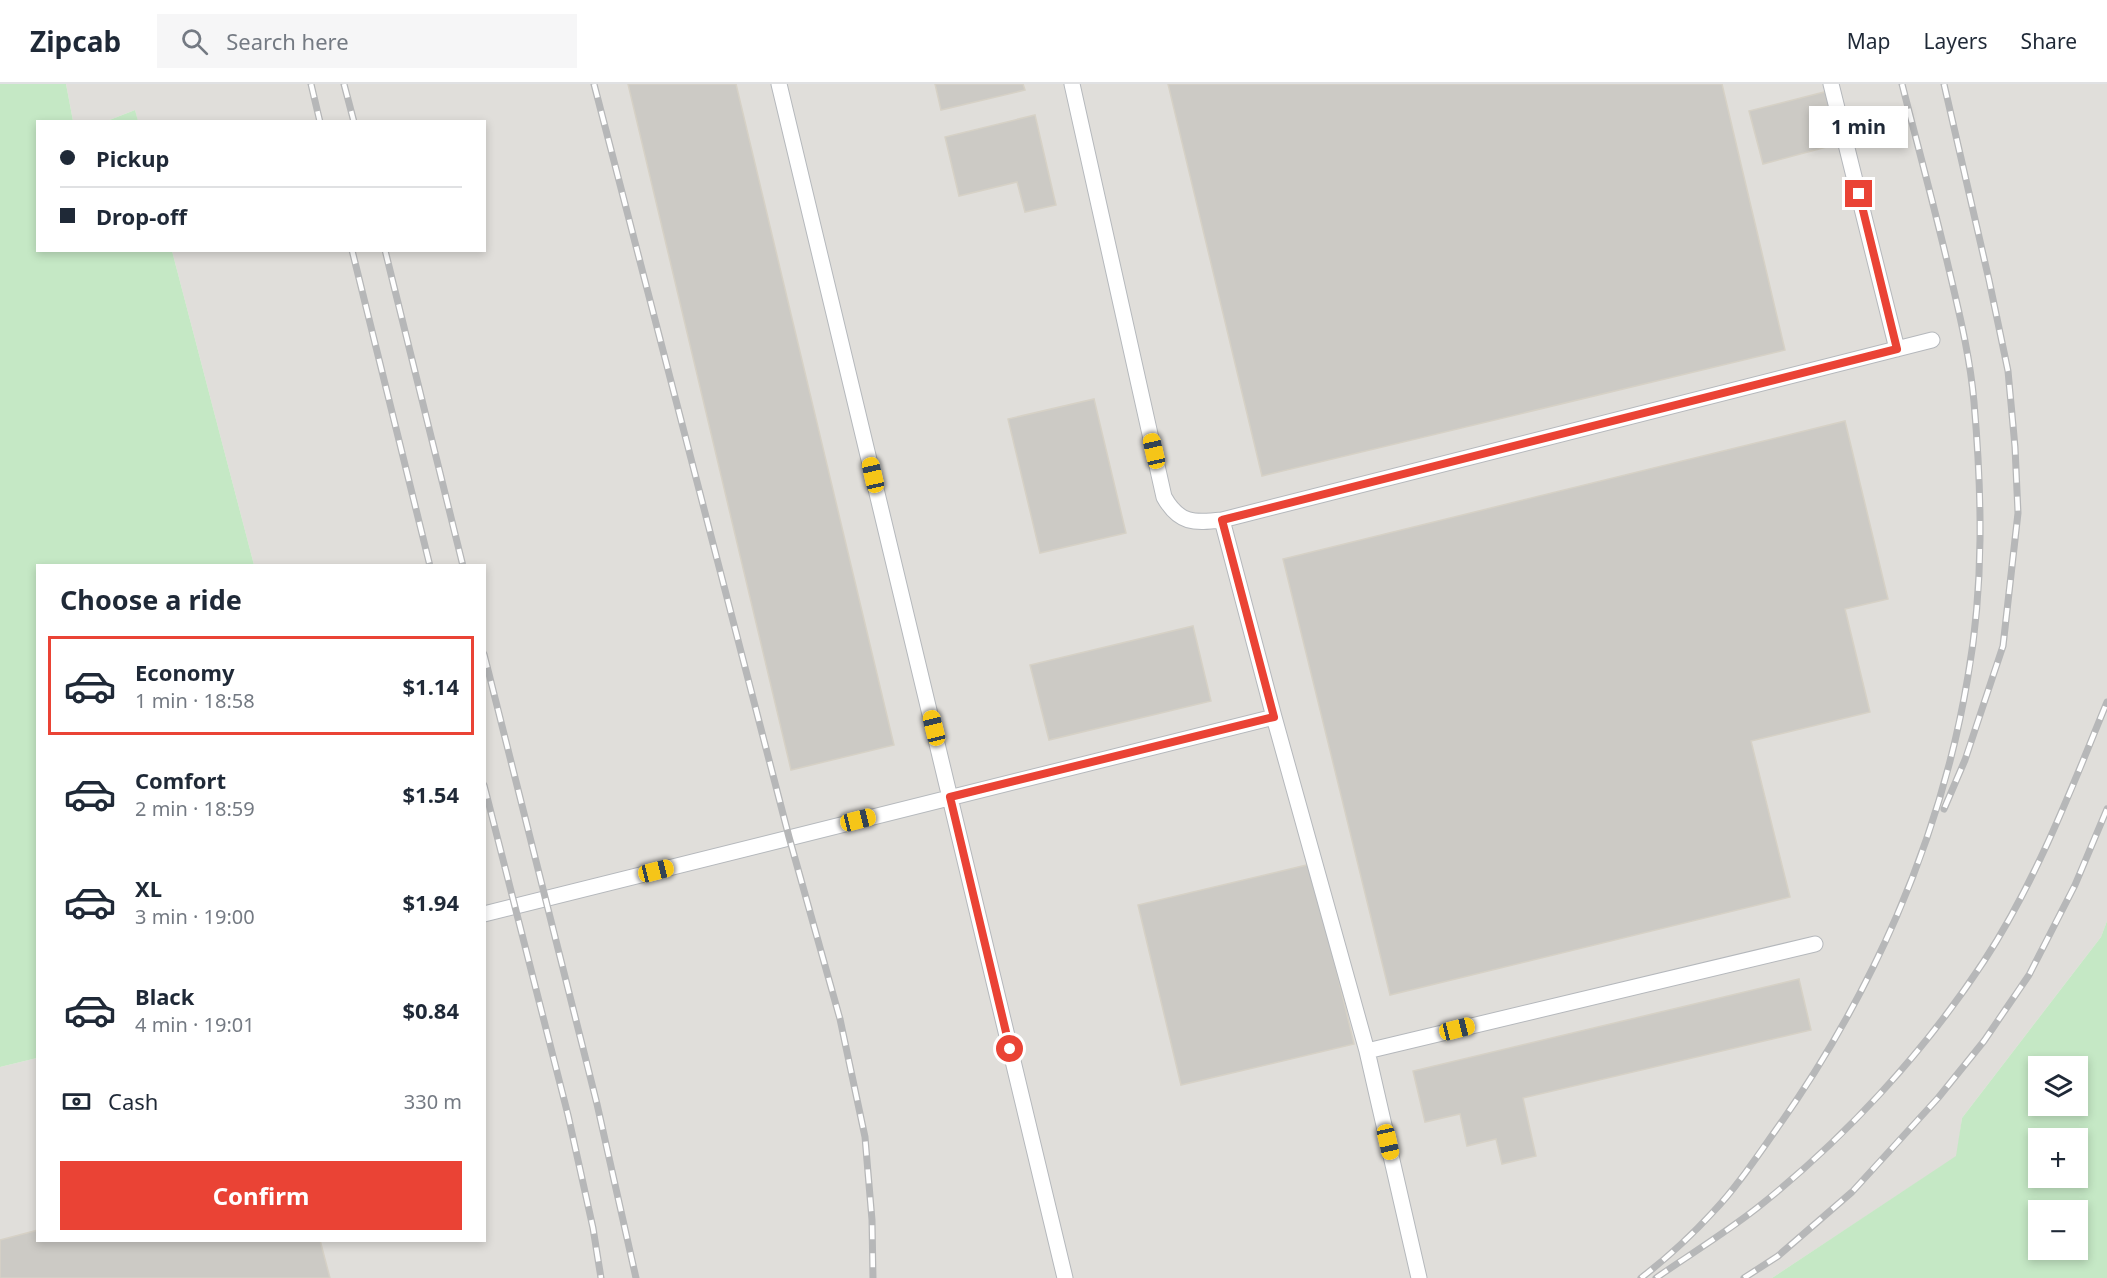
<!DOCTYPE html>
<meta charset="utf-8">
<style>
:root{--surface:#fff;--page:#f6f6f7;--text:#1f2937;--muted:#747a83;--line:#e0e1e3;--accent:#ea4335}
body{margin:0;font-family:"Noto Sans",sans-serif;background:var(--page);color:var(--text);height:100vh;display:flex;flex-direction:column;font-size:22px;white-space:nowrap}
*{box-sizing:border-box;margin:0}
p{font-size:20px;color:var(--muted)}
.icon{flex:none;width:33px;height:33px;fill:none;stroke:currentColor;stroke-width:2;stroke-linecap:round;stroke-linejoin:round}
.map{position:relative;flex:1;overflow:hidden}
.side{position:absolute;left:36px;top:480px;width:450px;height:678px;display:flex;flex-direction:column;background:var(--surface);border-radius:0px;box-shadow:0 3px 9px #0003}
.side>*{flex:none}
.top-card{position:absolute;left:36px;top:36px;width:450px;height:132px;border-radius:0px;box-shadow:0 3px 9px #0003;display:grid;align-content:center;height:132px;padding:0 24px;background:var(--surface)}
.buttons{position:absolute;left:2028px;top:972px;display:grid;gap:12px}
.buttons a{display:grid;place-items:center;width:60px;height:60px;border-radius:0px;background:var(--surface);box-shadow:0 3px 9px #0003;font-size:30px}
.end{position:absolute;width:27px;height:27px;margin:-14px;border:8px solid #ea4335;background:#fff;box-shadow:0 0 0 3px #fff}
.from{border-radius:50%}
.bubble{position:absolute;height:42px;border-radius:0px;background:var(--surface);box-shadow:0 3px 9px #0003;font-size:20px;font-weight:700;line-height:42px;text-align:center}
.car{position:absolute;width:18px;height:36px;margin:-18px -9px;border-radius:8px;box-shadow:0 0 4px 2px #0007;background:linear-gradient(#f5c518 24%,#345 0 40%,#f5c518 0 76%,#345 0 86%,#f5c518 0)}
.top-card b{display:flex;align-items:center;gap:21px;height:57px;font-size:22px}
.top-card b+b{border-top:2px solid var(--line)}
.top-card i{width:15px;height:15px;background:var(--text)}
ul{padding:0;list-style:none}
li{display:flex;align-items:center;gap:18px;height:99px;margin:0 12px 9px;padding:0 12px;border:3px solid transparent;border-radius:0px}
li div{flex:1}
li b{display:block;font-size:22px}
li em{font-style:normal;font-weight:700}
li.active{border-color:var(--accent)}
li>.icon{width:54px;height:54px;stroke-width:1.5}
h2{padding:0 24px;font-size:27px;line-height:72px}
.pay{display:flex;align-items:center;gap:15px;height:66px;padding:0 24px;font-size:22px}
.pay p{margin-inline-start:auto}
.cta{display:flex;gap:12px;margin-top:auto;padding:12px 24px}
.cta a{flex:1;height:69px;border-radius:0px;background:var(--accent);color:#fff;font-size:24px;font-weight:700;line-height:69px;text-align:center}
header{display:flex;align-items:center;gap:36px;box-sizing:border-box;height:84px;padding:0 30px;background:var(--surface);border-bottom:2px solid var(--line)}
header strong{font-size:28px}
nav{display:flex;gap:33px;margin-inline-start:auto;font-size:21px}
.search{width:420px;height:54px;background:var(--page);display:flex;align-items:center;gap:15px;box-sizing:border-box;padding:0 21px;border-radius:0px;color:var(--muted);font-size:22px}
.map>svg:first-child{display:block}
.industrial{fill:#e0deda}
.green{fill:#c5e8c5;fill-rule:evenodd}
.building{fill:#cccac5;stroke:#d6d1c6;stroke-width:1.5}
.lines{fill:none;stroke-linecap:round;stroke-linejoin:round}
.lane-casing{stroke:#b5b8bc;stroke-width:17}
.lane{stroke:#fff;stroke-width:15}
.rail-casing{stroke:#b6b7b8;stroke-width:7}
.rail{stroke:#fff;stroke-width:4.5;stroke-dasharray:14;stroke-linecap:butt}
.route{stroke:#ea4335;stroke-width:8}
</style>
<header>
<strong>Zipcab</strong>
<div class="search"><svg class="icon" aria-label="search" viewBox="0 0 24 24"><circle cx="10" cy="10" r="6"/><path d="M15 15l6 6"/></svg>Search here</div>
<nav><a>Map</a><a>Layers</a><a>Share</a></nav>
</header>
<div class="map">
<svg width="2107" height="1194" viewBox="0 0 2107 1194">
<rect width="100%" height="100%" fill="#f1efe8"/>
<path class="industrial" d="M66,0H2107V837L2101,853L1962,1034L1957,1072L1772,1194H0V983L37,974L38,1156H484V482L254,481L172,167L484,166V38H138L135,26L107,37H73Z"/>
<path class="green" d="M0,0H66L73,37L38,38V166L172,167L254,481L38,482L37,974L0,983Z
M135,26L138,37H107Z
M2107,837V1194H1772L1956,1072L1962,1034L2101,853ZM2078,982V1022H2038V982ZM2038,1054H2078V1094H2038ZM2038,1126H2078V1166H2038Z"/>
<path class="building" d="M628,0H736L894,661L791,686Z
M935,0H1023L1025,6L941,26Z
M1168,0H1722L1785,266L1262,392Z
M1836,5L1849,57L1763,80L1749,27Z
M1035,31L1056,121L1025,128L1017,98L959,112L945,53Z
M1094,315L1126,449L1040,469L1008,335Z
M1845,337L1888,515L1845,525L1870,628L1751,657L1790,813L1390,911L1283,475Z
M1193,542L1211,617L1049,656L1030,581Z
M1311,780L1354,960L1181,1001L1138,821Z
M1799,895L1811,946L1523,1014L1536,1072L1502,1080L1496,1055L1467,1062L1460,1030L1425,1038L1413,987Z
M38,1146V1156H320L330,1194H0V1156Z"/>
<g class="lines">
<defs>
<path id="lane" d="M779,0L1065,1194
M1072,0L1164,413C1179,440 1194,439 1222,436L1932,256
M1831,0L1897,265
M1222,436L1274,633L1367,967L1419,1194
M484,830L1274,633
M1367,967L1815,860"/>
</defs>
<use href="#lane" class="lane-casing"/>
<use href="#lane" class="lane"/>
<defs>
<path id="rail" d="M311,0L320,38
M344,0L354,38
M594,0L789,753L840,935L865,1053L872,1136L873,1194
M1944,0L1989,196L2008,287L2015,363L2018,429L2003,562L1965,676L1944,725
M352,166L430,482
M385,166L463,482
M484,570L597,1020L636,1194
M484,701L568,1031L593,1144L601,1194
M1641,1194C1667,1174 1691,1152 1713,1128C1735,1105 1754,1077 1773,1050C1870,915 1941,756 1968,592C1984,501 1982,410 1974,318C1970,271 1958,224 1947,177C1933,118 1917,59 1902,0
M1656,1194C1689,1171 1725,1149 1757,1124C1844,1055 1923,970 1984,877C2036,797 2071,706 2107,618
M1744,1194L1778,1172L1852,1108L1938,1014L1984,957L2029,891L2075,801L2107,725"/>
</defs>
<use href="#rail" class="rail-casing"/>
<use href="#rail" class="rail"/>
</g>
<g class="lines">
<path class="route" d="M1010,965L950,713L1274,633L1222,436L1897,265L1859,110"/>
</g>
</svg>
<div class="buttons">
<a><svg class="icon" aria-label="layers" viewBox="0 0 24 24"><path d="M12 4l9 5-9 5-9-5zM3 14l9 5 9-5"/></svg></a>
<a>+</a>
<a>−</a>
</div>
<i class="end from" style="left:1010px;top:965px"></i>
<i class="end" style="left:1859px;top:110px"></i>
<div class="bubble" style="left:1809px;top:22px;width:99px">1 min</div>
<i class="car" style="left:1154px;top:367px;rotate:347deg"></i>
<i class="car" style="left:873px;top:391px;rotate:347deg"></i>
<i class="car" style="left:934px;top:644px;rotate:346deg"></i>
<i class="car" style="left:858px;top:736px;rotate:76deg"></i>
<i class="car" style="left:656px;top:787px;rotate:76deg"></i>
<i class="car" style="left:1457px;top:945px;rotate:76deg"></i>
<i class="car" style="left:1388px;top:1058px;rotate:167deg"></i>
<div class="top-card">
<b><i class="from"></i>Pickup</b>
<b><i></i>Drop-off</b>
</div>
<section class="side">
<h2>Choose a ride</h2>
<ul>
<li class="active"><svg class="icon" aria-label="car" viewBox="0 0 24 24"><path d="M5 17H2v-5l4-1 3-4h7l3 4 3 1v5h-3M9 17h6M6 11h13"/><circle cx="7" cy="17" r="2"/><circle cx="17" cy="17" r="2"/></svg><div><b>Economy</b><p>1 min · 18:58</p></div><em>$1.14</em></li>
<li><svg class="icon" aria-label="car" viewBox="0 0 24 24"><path d="M5 17H2v-5l4-1 3-4h7l3 4 3 1v5h-3M9 17h6M6 11h13"/><circle cx="7" cy="17" r="2"/><circle cx="17" cy="17" r="2"/></svg><div><b>Comfort</b><p>2 min · 18:59</p></div><em>$1.54</em></li>
<li><svg class="icon" aria-label="car" viewBox="0 0 24 24"><path d="M5 17H2v-5l4-1 3-4h7l3 4 3 1v5h-3M9 17h6M6 11h13"/><circle cx="7" cy="17" r="2"/><circle cx="17" cy="17" r="2"/></svg><div><b>XL</b><p>3 min · 19:00</p></div><em>$1.94</em></li>
<li><svg class="icon" aria-label="car" viewBox="0 0 24 24"><path d="M5 17H2v-5l4-1 3-4h7l3 4 3 1v5h-3M9 17h6M6 11h13"/><circle cx="7" cy="17" r="2"/><circle cx="17" cy="17" r="2"/></svg><div><b>Black</b><p>4 min · 19:01</p></div><em>$0.84</em></li>
</ul>
<div class="pay"><svg class="icon" aria-label="cash" viewBox="0 0 24 24"><path d="M3 7h18v10H3z"/><circle cx="12" cy="12" r="2"/></svg>Cash<p>330 m</p></div>
<div class="cta"><a>Confirm</a></div>
</section>
</div>
